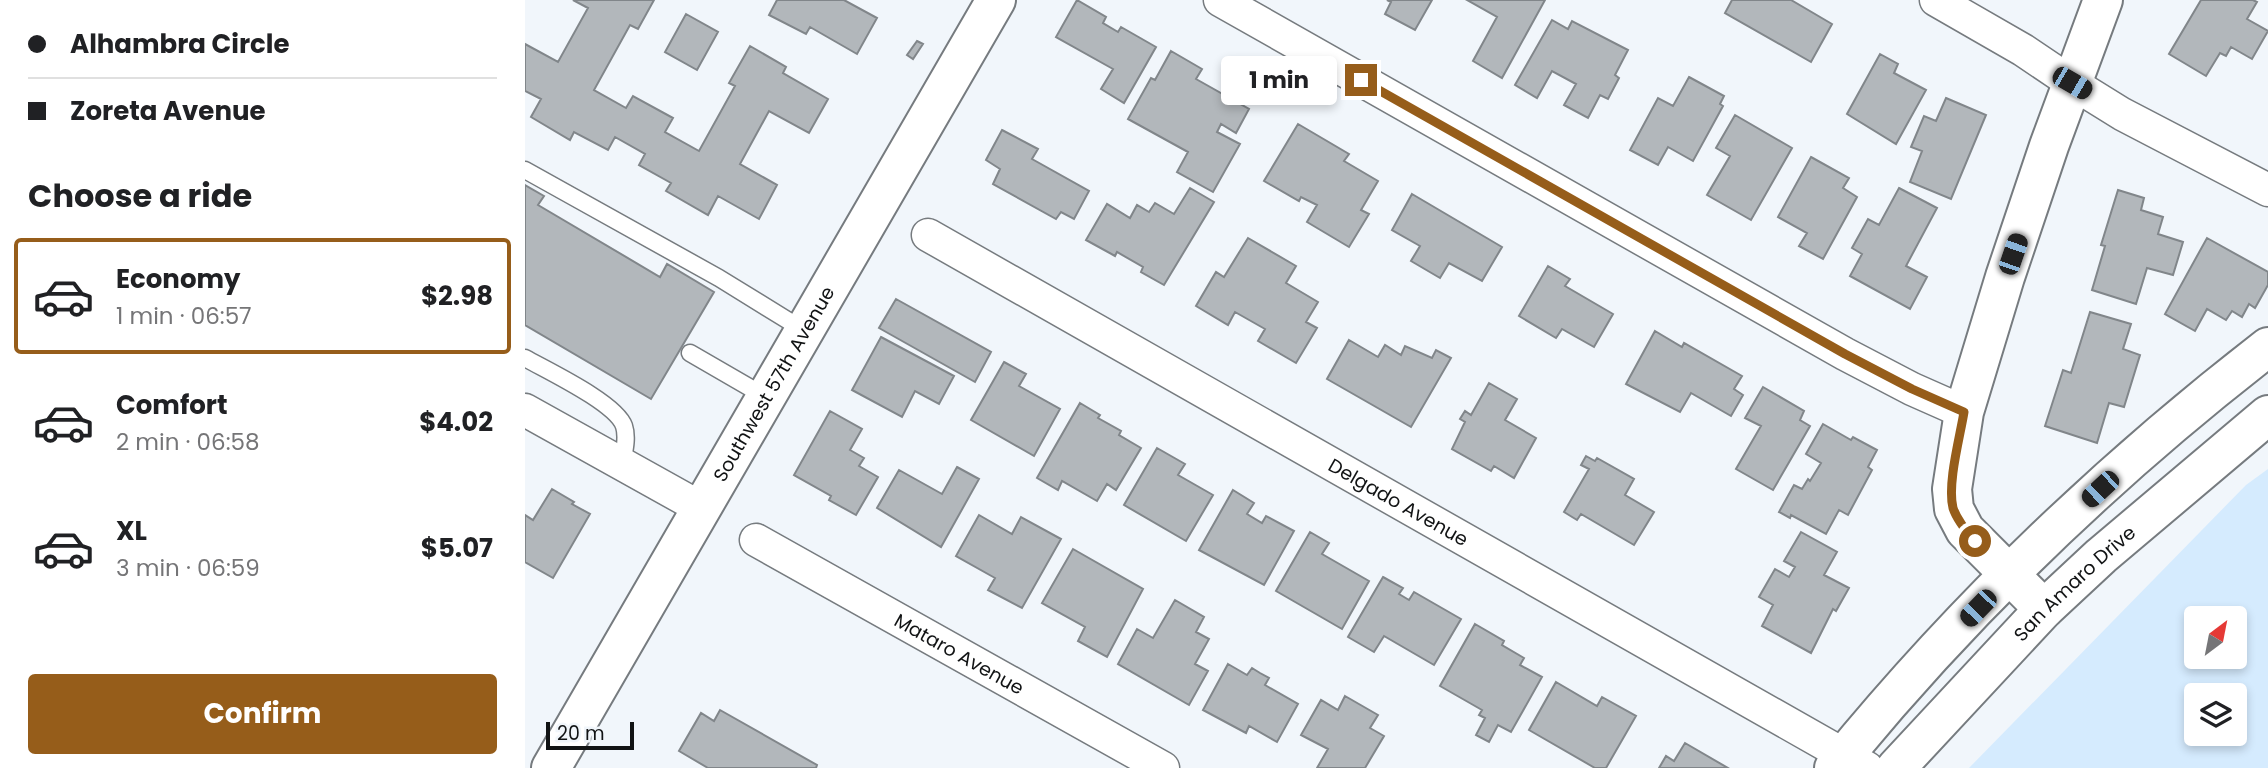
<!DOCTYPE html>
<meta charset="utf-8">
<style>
:root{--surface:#fff;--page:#f6f6f6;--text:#202124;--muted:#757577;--line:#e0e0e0;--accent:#965d1a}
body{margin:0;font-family:Poppins,sans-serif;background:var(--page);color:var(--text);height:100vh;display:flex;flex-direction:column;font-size:26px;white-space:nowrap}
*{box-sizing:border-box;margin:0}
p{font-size:23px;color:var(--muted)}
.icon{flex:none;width:38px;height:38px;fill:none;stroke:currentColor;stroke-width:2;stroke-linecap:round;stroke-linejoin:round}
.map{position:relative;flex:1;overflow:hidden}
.drawer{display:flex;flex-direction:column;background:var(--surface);width:525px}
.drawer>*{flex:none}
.hud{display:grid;align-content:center;height:154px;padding:0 28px;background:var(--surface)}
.needle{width:46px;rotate:32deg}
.tools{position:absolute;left:1659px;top:606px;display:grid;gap:14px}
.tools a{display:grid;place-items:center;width:63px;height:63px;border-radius:7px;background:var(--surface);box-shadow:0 4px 10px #0003;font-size:35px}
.scale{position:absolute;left:21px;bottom:18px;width:88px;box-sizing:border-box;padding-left:7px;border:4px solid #111314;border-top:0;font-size:19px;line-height:24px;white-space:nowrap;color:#111314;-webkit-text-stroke:5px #f1f6fb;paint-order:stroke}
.end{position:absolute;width:32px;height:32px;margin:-16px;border:9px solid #965d1a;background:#fff;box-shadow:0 0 0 4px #fff}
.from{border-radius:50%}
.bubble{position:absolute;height:49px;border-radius:7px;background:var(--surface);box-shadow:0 4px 10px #0003;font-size:23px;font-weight:700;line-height:49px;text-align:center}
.car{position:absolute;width:21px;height:42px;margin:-21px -10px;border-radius:9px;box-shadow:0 0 5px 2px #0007;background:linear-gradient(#222 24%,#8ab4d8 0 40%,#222 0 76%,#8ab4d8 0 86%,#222 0)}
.hud b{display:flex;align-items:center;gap:24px;height:66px;font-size:26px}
.hud b+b{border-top:2px solid var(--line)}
.hud i{width:18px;height:18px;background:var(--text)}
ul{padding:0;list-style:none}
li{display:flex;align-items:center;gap:21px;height:116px;margin:0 14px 10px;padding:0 14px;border:4px solid transparent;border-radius:7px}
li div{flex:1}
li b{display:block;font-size:26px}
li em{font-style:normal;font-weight:700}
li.selected{border-color:var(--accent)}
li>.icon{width:63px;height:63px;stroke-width:1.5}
h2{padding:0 28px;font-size:32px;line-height:84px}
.action{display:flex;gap:14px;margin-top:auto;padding:14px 28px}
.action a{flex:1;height:80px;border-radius:7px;background:var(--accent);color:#fff;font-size:28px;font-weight:700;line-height:80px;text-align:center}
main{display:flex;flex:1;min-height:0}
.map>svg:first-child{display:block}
.green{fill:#d5ebfe;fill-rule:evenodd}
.building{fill:#b2b7bb;stroke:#81868a;stroke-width:2}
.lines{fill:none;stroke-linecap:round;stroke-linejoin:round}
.lane-casing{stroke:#767b7f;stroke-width:19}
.street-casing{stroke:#767b7f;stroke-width:35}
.secondary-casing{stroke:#767b7f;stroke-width:42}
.lane{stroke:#fff;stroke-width:16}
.street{stroke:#fff;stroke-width:32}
.secondary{stroke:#fff;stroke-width:38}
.route{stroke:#965d1a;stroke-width:9}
.labels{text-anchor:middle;stroke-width:6;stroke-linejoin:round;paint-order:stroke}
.street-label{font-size:19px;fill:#111314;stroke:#f1f6fb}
</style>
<main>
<section class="drawer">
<div class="hud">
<b><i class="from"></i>Alhambra Circle</b>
<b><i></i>Zoreta Avenue</b>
</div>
<h2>Choose a ride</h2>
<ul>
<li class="selected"><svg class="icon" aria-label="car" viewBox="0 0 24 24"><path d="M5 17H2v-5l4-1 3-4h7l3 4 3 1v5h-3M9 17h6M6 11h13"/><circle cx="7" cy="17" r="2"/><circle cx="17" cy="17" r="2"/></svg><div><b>Economy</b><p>1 min · 06:57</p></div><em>$2.98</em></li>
<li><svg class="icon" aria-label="car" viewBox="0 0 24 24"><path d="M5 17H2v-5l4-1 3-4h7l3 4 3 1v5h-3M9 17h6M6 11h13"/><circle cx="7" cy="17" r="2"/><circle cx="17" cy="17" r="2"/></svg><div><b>Comfort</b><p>2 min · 06:58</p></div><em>$4.02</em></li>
<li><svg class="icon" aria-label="car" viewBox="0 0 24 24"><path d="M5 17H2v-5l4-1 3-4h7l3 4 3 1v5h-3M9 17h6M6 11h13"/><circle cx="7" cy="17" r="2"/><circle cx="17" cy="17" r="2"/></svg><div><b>XL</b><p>3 min · 06:59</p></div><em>$5.07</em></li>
</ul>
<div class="action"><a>Confirm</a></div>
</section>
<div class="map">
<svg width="1743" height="768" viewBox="0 0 1743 768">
<rect width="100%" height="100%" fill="#f1f6fb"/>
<path class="green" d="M1743,469V768H1444L1721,485ZM1671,618H1710V656H1671ZM1671,695H1710V733H1671Z"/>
<path class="building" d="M48,0H129L113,29L105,25L69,90L101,108L108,96L148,118L140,132L174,151L210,86L204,83L225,46L261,67L258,73L303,99L284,133L244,111L215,164L252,185L234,219L193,196L183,215L141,191L146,183L114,165L120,154L90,137L83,150L49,132L45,140L6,117L16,99L0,91V44L33,62L63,8Z
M252,0H319L352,18L332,54L285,27L281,34L244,15Z
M552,0L581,17L578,23L593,32L596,27L631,47L599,103L576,89L588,69L531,37Z
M862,0H907L890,30L860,14L866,2Z
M942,0H1020L977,78L948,61L972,17Z
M1207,0H1266L1307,24L1286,62L1200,13Z
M1676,0H1728L1732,2L1722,19L1743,31L1727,59L1706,47L1701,56L1695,53L1681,76L1644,54Z
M161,14L193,32L172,70L140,52Z
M1027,20L1043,29L1047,21L1103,50L1090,75L1094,78L1083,99L1075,95L1063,118L1039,105L1051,84L1027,71L1012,98L990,85Z
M392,41L398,44L388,59L382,55Z
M646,51L677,69L671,79L724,109L711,133L696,124L692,132L715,144L688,192L652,172L663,152L603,119L626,78L630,80Z
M1355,54L1373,64L1369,73L1401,90L1371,144L1322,114Z
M1164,77L1199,96L1195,104L1198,106L1168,161L1143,147L1133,165L1105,150L1133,98L1148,106Z
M1421,98L1461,115L1426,199L1385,182L1397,151L1386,147L1399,116L1411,121Z
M1210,115L1267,148L1226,220L1182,195L1205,156L1191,148Z
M773,124L824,154L819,161L853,181L836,210L844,214L824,247L782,222L792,205L776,197L774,201L739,181Z
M477,130L513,149L507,159L564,191L549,219L536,212L531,219L468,184L475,169L461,160Z
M1286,157L1324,178L1318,188L1332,197L1298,259L1274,246L1282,233L1253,217Z
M0,185L19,196L13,205L135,277L142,264L189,292L126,399L0,325Z
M665,188L689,202L639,285L616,272L618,267L592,252L590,256L561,240L582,204L605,218L612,205L624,212L630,203L649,214Z
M1374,188L1412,208L1381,266L1402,277L1385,309L1325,276L1337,254L1327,248L1343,219L1354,225Z
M1593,190L1619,198L1616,210L1638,217L1633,234L1658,242L1648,275L1622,268L1611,304L1567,290L1580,246L1576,245Z
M887,194L977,247L957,281L924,263L915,278L886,261L895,246L867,230Z
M723,238L771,266L761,283L793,302L781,322L792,328L771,363L733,341L740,329L710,312L703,325L671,306L691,272L699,277Z
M1682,238L1743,272V285L1730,308L1724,304L1717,317L1707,311L1701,320L1682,309L1670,331L1640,314Z
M1023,266L1045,279L1040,286L1088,314L1069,347L1037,329L1031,338L994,316Z
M371,299L466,352L450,382L354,328Z
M1565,312L1606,324L1598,349L1615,355L1599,407L1584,403L1572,443L1520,426L1538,370L1546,373Z
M1130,331L1157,347L1159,343L1217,376L1209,389L1218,395L1206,416L1166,393L1155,412L1101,384Z
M356,337L429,376L414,404L390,391L377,417L327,390Z
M824,340L853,357L860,345L876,355L880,346L907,358L911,350L926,358L886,427L802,379Z
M479,362L501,374L494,386L535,409L509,456L446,420Z
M964,383L992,399L980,420L1011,438L989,478L969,466L966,471L927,449L940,422L935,419L940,411L946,415Z
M1238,387L1279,411L1275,420L1285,426L1248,490L1211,469L1236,426L1220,418Z
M555,403L575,415L573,418L596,431L594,435L616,448L591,490L582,484L572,501L537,481L533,490L512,478Z
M305,411L337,429L325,450L339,458L334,466L353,477L331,515L304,500L306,496L269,475Z
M1298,424L1326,440L1328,437L1352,450L1343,467L1347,470L1323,515L1314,510L1301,534L1266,515L1265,518L1254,512L1269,485L1277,489L1283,479L1285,481L1296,463L1281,454Z
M632,448L660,464L653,475L688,495L661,541L599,505Z
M1061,456L1070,461L1072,458L1109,479L1100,495L1129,512L1109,545L1056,514L1052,520L1039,512L1064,469L1056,465Z
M432,467L454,479L416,547L352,508L374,470L417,494Z
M27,489L49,502L47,504L65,514L28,578L0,562V515L8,520Z
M708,490L729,503L722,514L737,523L741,516L769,531L739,585L674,550Z
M454,515L487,534L496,517L536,539L497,608L463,590L470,578L431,556Z
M785,532L804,543L797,554L844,581L817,629L751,591Z
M1276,532L1312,552L1299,575L1324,588L1311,611L1308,609L1286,653L1237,626L1248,605L1234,597L1250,569L1264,577L1270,567L1259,561Z
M548,549L618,589L582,657L553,641L560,627L517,603Z
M858,577L878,588L874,594L884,600L889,592L936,619L909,665L859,636L849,652L823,637Z
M650,600L679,617L671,632L684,639L670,664L683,671L664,705L593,664L612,629L628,638Z
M950,624L979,641L977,645L999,658L995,665L1017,677L986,732L973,725L964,742L951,735L960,718L954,715L957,710L915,686Z
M703,664L722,675L727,668L735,673L744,678L740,685L773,704L752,742L724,726L721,733L678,710Z
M1031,682L1072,706L1077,697L1111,716L1081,768H1070L1004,730Z
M820,696L853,715L845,728L859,736L840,768H792L803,749L776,735L796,700L813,710Z
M195,710L292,765L291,768H183L154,751L176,713L189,721Z
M1160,743L1203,768H1134L1141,756L1149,761Z"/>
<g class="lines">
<defs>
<path id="lane" d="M0,170L194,278L280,331
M165,353L241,397
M0,358C23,371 91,403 99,426C103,438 99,452 97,464"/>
<g id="street">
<path d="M695,0L1320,354L1387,389L1439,412"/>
<path d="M1411,0L1498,50L1547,83L1597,114L1743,190"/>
<path id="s1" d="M403,235L1342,768"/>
<path d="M0,410L176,508"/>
<path id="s2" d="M231,540L638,768"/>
</g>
<g id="secondary">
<path d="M1519,609L1440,530L1429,509L1427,489L1439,412L1480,277L1524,146L1578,0"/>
<path id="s3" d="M26,768L471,0"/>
<path d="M1309,768C1436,612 1584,470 1743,347"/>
<path id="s4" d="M1371,768L1519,609L1576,556L1743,415"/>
</g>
</defs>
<use href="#lane" class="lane-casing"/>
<use href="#street" class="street-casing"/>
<use href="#secondary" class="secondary-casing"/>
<use href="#lane" class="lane"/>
<use href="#street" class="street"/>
<use href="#secondary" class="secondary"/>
</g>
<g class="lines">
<path class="route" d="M836,80L1320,354L1387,389L1439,412C1435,437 1422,484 1428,508C1432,520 1441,531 1450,541"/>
</g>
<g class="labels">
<g class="street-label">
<text dy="7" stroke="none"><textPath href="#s3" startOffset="444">Southwest 57th Avenue</textPath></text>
<text dy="7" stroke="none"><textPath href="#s1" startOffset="541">Delgado Avenue</textPath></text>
<text dy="7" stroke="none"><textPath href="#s4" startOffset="257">San Amaro Drive</textPath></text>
<text dy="7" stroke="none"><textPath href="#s2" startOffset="233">Mataro Avenue</textPath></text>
</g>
</g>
</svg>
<div class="tools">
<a><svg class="needle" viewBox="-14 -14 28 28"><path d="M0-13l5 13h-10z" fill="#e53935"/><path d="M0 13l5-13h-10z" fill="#757577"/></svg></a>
<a><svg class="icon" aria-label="layers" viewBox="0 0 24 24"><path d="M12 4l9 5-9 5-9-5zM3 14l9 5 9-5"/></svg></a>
</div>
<div class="scale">20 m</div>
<i class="end from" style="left:1450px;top:541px"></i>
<i class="end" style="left:836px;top:80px"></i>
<div class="bubble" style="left:696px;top:56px;width:116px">1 min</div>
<i class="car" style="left:1547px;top:83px;rotate:120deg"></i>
<i class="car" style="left:1488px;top:254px;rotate:19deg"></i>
<i class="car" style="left:1575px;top:489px;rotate:227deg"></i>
<i class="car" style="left:1453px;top:608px;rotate:224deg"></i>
</div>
</main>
